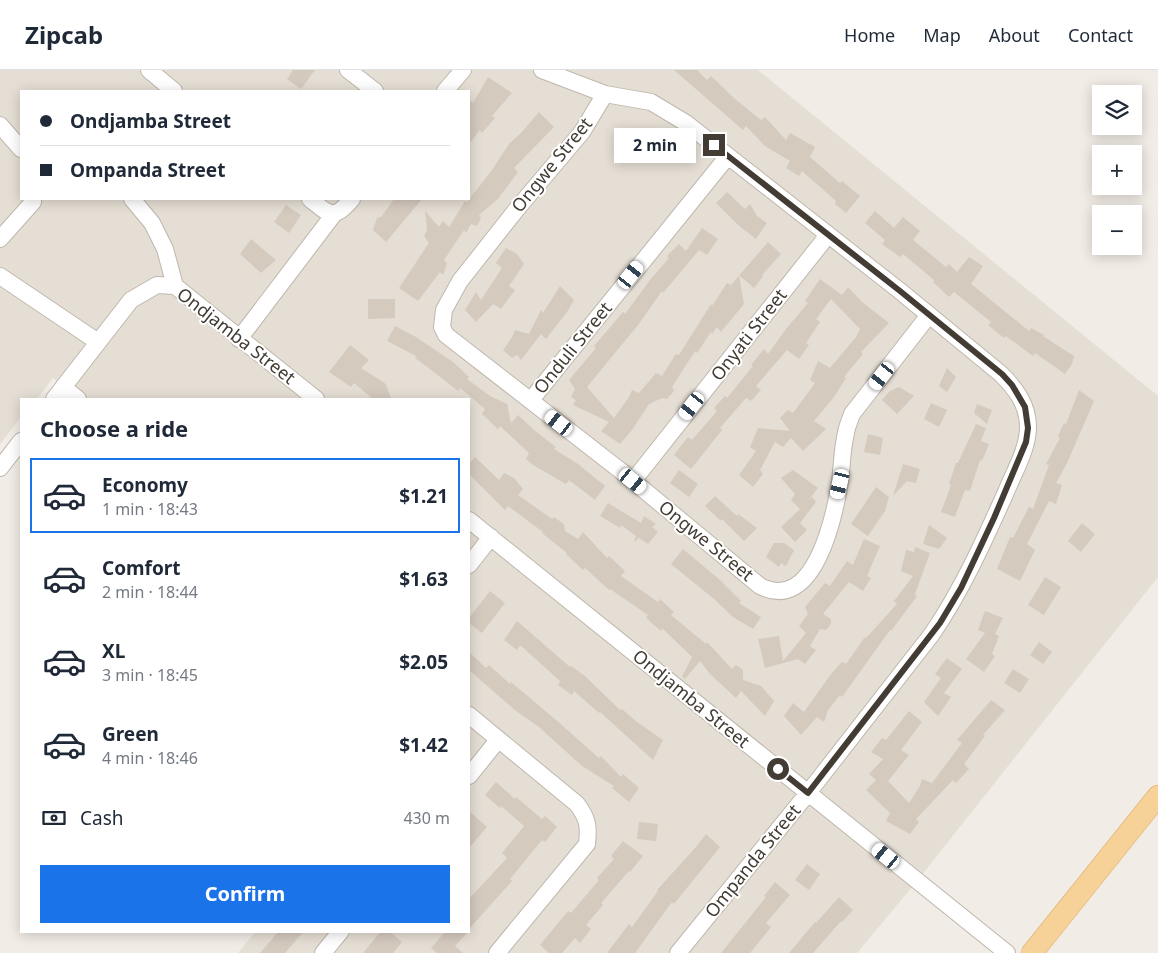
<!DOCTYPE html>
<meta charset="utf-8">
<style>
:root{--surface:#fff;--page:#f6f6f7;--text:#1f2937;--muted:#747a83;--line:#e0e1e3;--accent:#1a73e8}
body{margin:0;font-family:"Noto Sans",sans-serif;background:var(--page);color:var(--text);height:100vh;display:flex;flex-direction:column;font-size:19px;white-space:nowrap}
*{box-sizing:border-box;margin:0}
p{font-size:16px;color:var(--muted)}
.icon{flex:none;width:28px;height:28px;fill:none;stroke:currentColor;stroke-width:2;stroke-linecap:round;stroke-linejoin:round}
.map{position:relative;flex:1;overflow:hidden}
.side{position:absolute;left:20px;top:328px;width:450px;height:535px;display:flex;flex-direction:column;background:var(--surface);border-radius:0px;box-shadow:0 2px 12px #0003}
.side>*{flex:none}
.hud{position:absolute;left:20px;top:20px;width:450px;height:110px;border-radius:0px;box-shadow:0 2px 12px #0003;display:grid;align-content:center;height:110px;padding:0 20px;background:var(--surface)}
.fabs{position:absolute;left:1092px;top:15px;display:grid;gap:10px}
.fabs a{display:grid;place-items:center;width:50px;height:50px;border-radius:0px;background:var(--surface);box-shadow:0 2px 12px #0003;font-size:25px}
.end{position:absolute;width:22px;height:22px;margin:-11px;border:6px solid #433c35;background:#fff;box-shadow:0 0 0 2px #fff}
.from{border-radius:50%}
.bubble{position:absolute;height:35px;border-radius:0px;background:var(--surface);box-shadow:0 2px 12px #0003;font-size:16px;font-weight:700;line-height:35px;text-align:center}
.car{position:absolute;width:15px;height:30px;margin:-15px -8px;border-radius:6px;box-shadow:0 0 4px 1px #0007;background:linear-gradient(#fff 24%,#345 0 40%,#fff 0 76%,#345 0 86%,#fff 0)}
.hud b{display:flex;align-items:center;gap:18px;height:48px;font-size:19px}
.hud b+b{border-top:1px solid var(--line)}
.hud i{width:12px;height:12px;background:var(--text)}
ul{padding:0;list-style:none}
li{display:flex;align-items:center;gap:15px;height:75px;margin:0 10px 8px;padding:0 10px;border:2px solid transparent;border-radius:0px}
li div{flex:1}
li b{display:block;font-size:19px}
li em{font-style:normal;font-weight:700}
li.current{border-color:var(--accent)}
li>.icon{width:45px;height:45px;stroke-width:1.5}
h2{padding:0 20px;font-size:22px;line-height:60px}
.pay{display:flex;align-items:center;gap:12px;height:55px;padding:0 20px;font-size:19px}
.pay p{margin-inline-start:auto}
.button{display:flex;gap:10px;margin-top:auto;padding:10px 20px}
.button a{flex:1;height:58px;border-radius:0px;background:var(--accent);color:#fff;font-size:20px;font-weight:700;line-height:58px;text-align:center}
header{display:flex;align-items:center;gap:30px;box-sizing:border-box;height:70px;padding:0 25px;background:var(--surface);border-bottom:1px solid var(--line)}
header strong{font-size:24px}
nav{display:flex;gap:28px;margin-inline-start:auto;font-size:18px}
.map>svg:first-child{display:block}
.residential{fill:#e5ded4;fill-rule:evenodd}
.building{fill:#d5cabe}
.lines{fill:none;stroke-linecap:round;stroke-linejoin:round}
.minor-casing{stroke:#bfb6ac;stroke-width:18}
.major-casing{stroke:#dbac69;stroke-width:22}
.minor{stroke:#fff;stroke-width:16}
.major{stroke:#f7d298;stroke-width:21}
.route{stroke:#433c35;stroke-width:6}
.labels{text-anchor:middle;stroke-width:4;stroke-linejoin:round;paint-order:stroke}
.street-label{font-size:18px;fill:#433c35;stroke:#fff}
</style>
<header>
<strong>Zipcab</strong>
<nav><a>Home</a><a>Map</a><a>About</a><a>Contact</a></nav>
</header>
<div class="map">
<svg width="1158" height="883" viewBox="0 0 1158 883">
<rect width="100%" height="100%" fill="#f1ece5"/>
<path class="residential" d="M0,0H758L1158,326V507L917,811L857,883H238L256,861H469V329H79L53,308L37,329H21V347L0,374ZM21,21H469V129H21Z"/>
<path class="building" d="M293,0H315L301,19L287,9Z
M674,0H697L707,10L711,6L735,29L761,50L765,47L786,70L790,63L815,77L810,87L840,113L842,111L860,126L846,143L835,134L836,131L802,101L799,106L786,98L790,91L765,76L746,56L743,60Z
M488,7L512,23L492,46L495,48L482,63L480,60L469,74V30L473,33Z
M539,42L554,57L514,98L518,102L498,129L479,145L481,148L477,156L471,154L466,163L464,160L444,190L447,193L443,205L440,202L418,231L399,218L429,173L424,166L427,160L425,141L439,157L443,151L449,157L465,131L467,132L492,100L509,74L522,62Z
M727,122L745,139L750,134L757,146L767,153L756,169L738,155L716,133Z
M394,129H422L386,172L373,160L377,148L382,146Z
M286,135L301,145L289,163L274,152Z
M875,141L894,158L903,147L920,161L913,170L946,197L949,194L957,202L969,187L983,196L971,214L1029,261L1031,258L1044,265L1043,266L1074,286L1072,294L1065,304L1035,283L1033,286L1006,266L1004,268L988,255L991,252L954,222L949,227L933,212L934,210L903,184L900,187L882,174L885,170L865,153Z
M702,158L718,169L707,185L699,180L663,223L662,221L638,255L587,317L614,348L629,327L632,320L639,323L656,303L662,306L676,284L679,285L711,234L712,236L727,213L731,215L768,172L781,184L762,205L763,206L754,218L739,205L744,234L721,262L717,257L712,264L711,262L697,283L695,281L672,317L674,321L667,329L662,328L649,334L632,360L620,374L601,361L609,352L573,335L576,330L571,327L575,319L569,310L596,278L594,276L623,242L625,244L650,210L669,188L667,186L679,174L686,181Z
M251,169L276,190L261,203L240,184Z
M506,178L517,184L524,194L509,216L515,220L501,239L493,234L476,252L465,240L476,222L481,230L502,198L496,193Z
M820,209L842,225L848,217L862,232L889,253L861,282L863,284L844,307L846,308L834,327L814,351L826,359L803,381L791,368L783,377L775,372L760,400L763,404L753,417L739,405L756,381L750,377L758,358L790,361L780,348L788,340L793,343L815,313L810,310L818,291L830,298L856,267L860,259L831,229L816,249L820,252L806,273L809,275L799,289L787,280L756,316L761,320L751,331L746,328L720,358L722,360L691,399L674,385L688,367L692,370L717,341L714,338L725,326L727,328L753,296L751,295L764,279L768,284L786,259L808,233L805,231Z
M560,216L574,230L567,242L546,269L541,264L521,290L517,285L512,288L503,280L512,267L515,260L529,264L541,240L543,243Z
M368,229H395V248L368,249Z
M395,256L416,267L453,292L469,307L467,309L490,326L507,334L511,353L518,345L535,361L556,377L554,379L578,394L605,416L595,430L569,410L566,414L533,395L526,389L529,383L500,356L498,359L482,344L485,339L460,318L458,321L430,299L415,288L416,286L387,271Z
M350,275L369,290L361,298L386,314L391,329H373L354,313L351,317L329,302Z
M947,298L956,307L947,322L939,316Z
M899,317L914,326L897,344L882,330L890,321Z
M1079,320L1094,331L1067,393L1056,413L1062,415L1056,434L1049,431L1027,474L1035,480L1020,511L997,499L1010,467L1013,468L1029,437L1033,439L1049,395L1046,394L1060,368L1058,366L1064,353L1066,354Z
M931,333L947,340L939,357L924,349Z
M977,334L992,340L987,354L974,343Z
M976,354L986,358L981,371L989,374L982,391L980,390L970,421L965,420L955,447L941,442L951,415L949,414L956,393H958Z
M868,364L883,368L880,385L864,382Z
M475,387L499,410L504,403L514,408L523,419L518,425L552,449L554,447L564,454L565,461L578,469L583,462L607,488L609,486L625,501L621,506L658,532L660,529L674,542L671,545L706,574L707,572L732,599L736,595L743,600V610L761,616L774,631L765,646L741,621L736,628L710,604L700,591L685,609L682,607L692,587L662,558L661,561L646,548L648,545L610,519L609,520L585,498L583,500L566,484L567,483L542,463L543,462L508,436L505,440L469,404V394Z
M903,394L920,399L916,413L907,411L893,426Z
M679,400L698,414L689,427L670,413Z
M793,400L818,418L807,432L812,427L816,432L800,453L807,460L795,472L781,457L800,439L791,430L795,424L781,408Z
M876,417L889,427L885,441L868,466L851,454Z
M715,426L737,446L738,444L757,458L744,471L722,449L721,451L705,436Z
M608,433L641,453L644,446L656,454L652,457L658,462L648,474L639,468L634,472L636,466L621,455L620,458L600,446Z
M1082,453L1095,464L1081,482L1068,471Z
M929,455L947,468L939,479L923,474Z
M864,469L880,476L867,506L871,508L863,521L849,512L823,544L831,549V554L826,560L820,559L810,576L816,580L805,594L798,589L765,598L758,569L779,566L783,591L806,563L799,556L808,544L805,537L825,513L830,516L847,491L853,495Z
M774,473H784L794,480L786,496L781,493L779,497L766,487Z
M915,477L930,483L915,524L917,526L891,561L890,560L842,627L840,625L828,640L824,652L817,647L801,665L784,646L793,633L804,642L831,604L842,592L846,594L865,567L866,568L897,534L894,531L913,506L901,501L906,480L914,482Z
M683,479L720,510L741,531L739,533L761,547L753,559L733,547L714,529L671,494Z
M1045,507L1061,517L1044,545L1028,535Z
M490,521L505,533L482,563L469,553V548Z
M985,541L1003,548L995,564L999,566L992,584L995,586L984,602L966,589L985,563L978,560Z
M517,551L570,597L571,596L585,606L620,640L622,639L637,652L663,670L653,690L600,642L599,643L574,621L572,625L558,615L560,611L520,575L517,580L504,570Z
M1039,572L1052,582L1043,594L1030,585Z
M469,582L486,598L489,595L510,614L511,612L556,650L599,688L601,686L621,707L623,704L639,718L629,732L612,718L614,716L582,696L539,657L516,641L469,600Z
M947,588L962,599L944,623L951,627L938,646L924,632L941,608L935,604Z
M1013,599L1029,609L1020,623L1004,613Z
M991,630L1005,640L983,665L985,666L964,694L969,699L956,713L953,710L916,749L919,752L910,764L886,751L890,743L866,720L876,710L869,704L883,689L871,682L882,668L886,670L909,641L922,652L901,680L909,685L888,711L909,733L920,716L922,709L932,713L962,673L957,670Z
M496,712L515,729L516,727L542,749L545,746L557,757L545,772L542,770L510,809L512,811L469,859V829L507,788L502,783L524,756L501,736L500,738L485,725Z
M469,741L487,757L469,778Z
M639,752L658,754L656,771L637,769Z
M706,764L720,777L674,834L672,832L635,883H607L629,854L632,857L658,821L657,820L696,777Z
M623,771L643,786L630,802L629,801L601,833L603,835L586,855L591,859L580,873L575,868L562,883H549L540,875L568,841L571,843L599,810L597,808L614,789L611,786Z
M807,794L820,804L809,820L795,810Z
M775,812L790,825L766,853L771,857L750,883H721L766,827L764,826Z
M839,827L853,840L842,852L841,851L813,883H789L815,852L816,853Z
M279,861H304L285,883H260Z
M381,861H389L402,872L393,883H363Z
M446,861H469L455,876L463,883H437L431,878Z"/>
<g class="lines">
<defs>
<path id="minor" d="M149,0L174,21
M348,0L375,21
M542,0L605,24L651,32L686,53L900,221L1001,304C1016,319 1028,335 1028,357C1028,379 1014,402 1006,422C984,471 962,520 932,564L808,723L678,883
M445,21L463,0
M605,24L582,62L516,140L460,211L444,240L442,257L446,265L621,401L760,516C814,544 834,448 840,412C842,396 842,379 846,363C847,356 850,350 852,344L929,245
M0,55L21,79
M132,129L152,153L165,179L175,216
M310,129C330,145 333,151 352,129
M0,169L33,132V129
M0,206L98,272
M239,269L334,144
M63,317L78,329
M54,329L131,230L157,215L175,216L316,329
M531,330L728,86
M0,398L21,371
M633,411L828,165
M469,450L1007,883
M469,495L491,467
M469,645L577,734C588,749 589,756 587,774L497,883
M469,706L498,670
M323,883L341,861"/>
<path id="major" d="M1032,883L1158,726"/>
</defs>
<use href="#minor" class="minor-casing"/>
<use href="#major" class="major-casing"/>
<use href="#minor" class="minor"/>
<use href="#major" class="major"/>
</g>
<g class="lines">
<path class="route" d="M714,75L900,221L1002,304L1012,315L1025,337L1028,358L1026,372L994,448L961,518L940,553L808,723L778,699"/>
</g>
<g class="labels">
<g class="street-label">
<text transform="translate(552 95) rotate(-51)" y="6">Ongwe Street</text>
<text transform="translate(749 265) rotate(-52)" y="6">Onyati Street</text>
<text transform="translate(236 266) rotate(38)" y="6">Ondjamba Street</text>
<text transform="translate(573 278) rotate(-51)" y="6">Onduli Street</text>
<text transform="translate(706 471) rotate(39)" y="6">Ongwe Street</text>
<text transform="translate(691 629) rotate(39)" y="6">Ondjamba Street</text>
<text transform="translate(753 791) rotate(-51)" y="6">Ompanda Street</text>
</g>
</g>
</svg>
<div class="fabs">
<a><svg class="icon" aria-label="layers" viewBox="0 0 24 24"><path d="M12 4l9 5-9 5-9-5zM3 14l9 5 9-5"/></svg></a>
<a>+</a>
<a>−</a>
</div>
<i class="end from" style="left:778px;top:699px"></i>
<i class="end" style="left:714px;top:75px"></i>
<div class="bubble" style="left:614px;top:58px;width:82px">2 min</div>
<i class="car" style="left:631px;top:205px;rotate:39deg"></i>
<i class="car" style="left:882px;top:306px;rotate:218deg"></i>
<i class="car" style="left:692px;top:336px;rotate:218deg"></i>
<i class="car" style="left:559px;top:353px;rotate:308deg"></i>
<i class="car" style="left:633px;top:411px;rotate:129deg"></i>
<i class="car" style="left:840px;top:414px;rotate:194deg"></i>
<i class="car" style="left:886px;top:786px;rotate:309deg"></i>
<div class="hud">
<b><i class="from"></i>Ondjamba Street</b>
<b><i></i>Ompanda Street</b>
</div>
<section class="side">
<h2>Choose a ride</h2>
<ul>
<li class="current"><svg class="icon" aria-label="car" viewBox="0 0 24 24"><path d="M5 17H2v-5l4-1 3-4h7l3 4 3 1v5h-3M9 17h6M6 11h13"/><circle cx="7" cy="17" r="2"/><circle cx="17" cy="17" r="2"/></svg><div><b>Economy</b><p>1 min · 18:43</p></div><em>$1.21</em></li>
<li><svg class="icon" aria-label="car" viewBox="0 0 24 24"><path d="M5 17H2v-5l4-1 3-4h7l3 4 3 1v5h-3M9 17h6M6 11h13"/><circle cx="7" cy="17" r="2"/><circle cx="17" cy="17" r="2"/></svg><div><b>Comfort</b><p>2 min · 18:44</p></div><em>$1.63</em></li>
<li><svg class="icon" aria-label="car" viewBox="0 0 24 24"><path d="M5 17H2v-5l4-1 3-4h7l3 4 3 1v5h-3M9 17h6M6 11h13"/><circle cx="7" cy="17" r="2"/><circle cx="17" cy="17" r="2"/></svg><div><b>XL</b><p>3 min · 18:45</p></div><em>$2.05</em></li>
<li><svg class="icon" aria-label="car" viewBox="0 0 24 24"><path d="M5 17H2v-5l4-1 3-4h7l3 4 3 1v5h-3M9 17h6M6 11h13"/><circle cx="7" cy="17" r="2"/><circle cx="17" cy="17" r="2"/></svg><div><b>Green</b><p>4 min · 18:46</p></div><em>$1.42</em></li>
</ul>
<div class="pay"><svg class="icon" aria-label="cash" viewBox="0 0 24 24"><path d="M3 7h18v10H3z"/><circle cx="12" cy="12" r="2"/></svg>Cash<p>430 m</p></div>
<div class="button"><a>Confirm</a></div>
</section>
</div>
